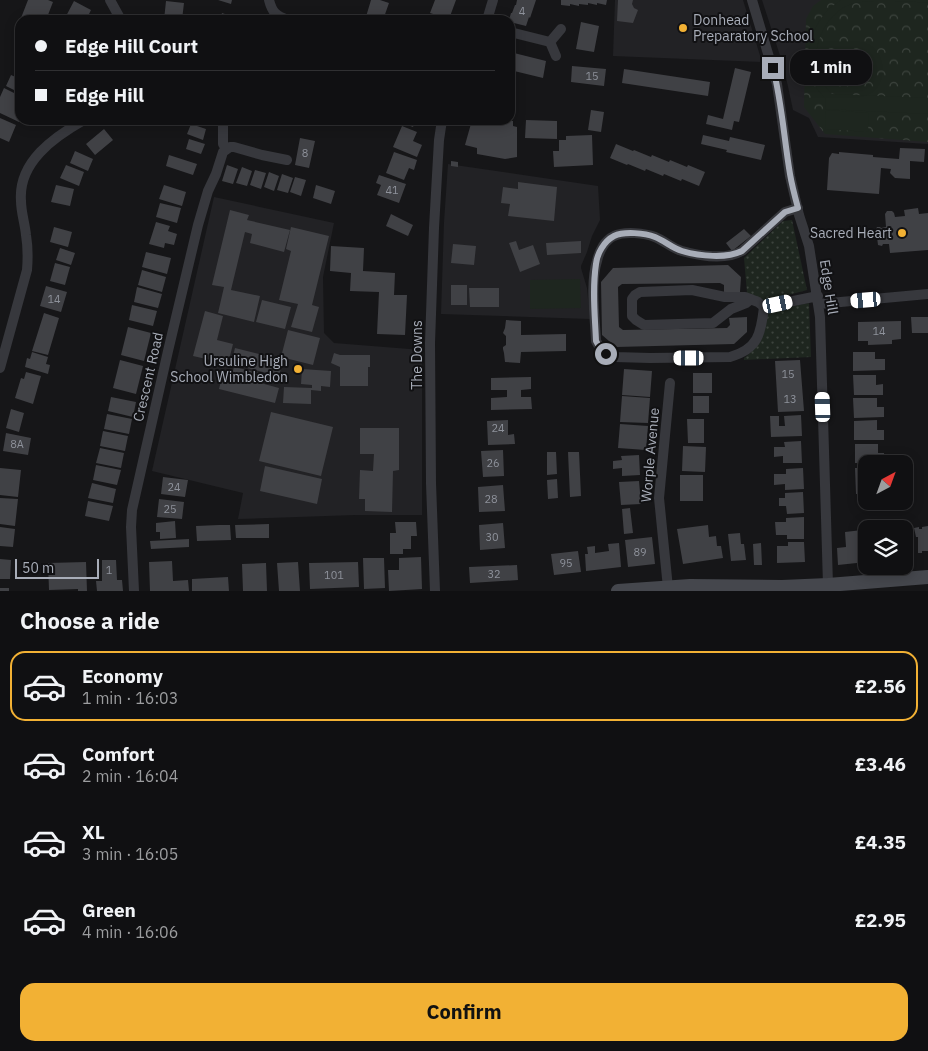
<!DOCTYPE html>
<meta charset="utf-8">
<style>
:root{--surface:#101012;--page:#19191b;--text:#f1f3f6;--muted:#9c9d9f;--line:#303032;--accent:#f2b134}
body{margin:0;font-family:"IBM Plex Sans",sans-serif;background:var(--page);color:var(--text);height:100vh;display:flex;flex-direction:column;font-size:19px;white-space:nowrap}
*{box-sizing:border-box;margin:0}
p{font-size:16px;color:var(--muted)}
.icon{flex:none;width:28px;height:28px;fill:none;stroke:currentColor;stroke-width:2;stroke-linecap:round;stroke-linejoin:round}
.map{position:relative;height:591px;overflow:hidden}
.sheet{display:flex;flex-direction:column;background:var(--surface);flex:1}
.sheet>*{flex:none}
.guide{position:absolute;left:15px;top:15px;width:500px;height:110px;border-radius:15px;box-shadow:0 2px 12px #0003,0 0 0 1px var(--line);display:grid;align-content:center;height:110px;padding:0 20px;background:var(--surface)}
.needle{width:32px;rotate:41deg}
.buttons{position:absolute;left:858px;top:455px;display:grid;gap:10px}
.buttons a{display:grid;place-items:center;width:55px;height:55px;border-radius:10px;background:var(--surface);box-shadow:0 2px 12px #0003,0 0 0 1px var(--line);font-size:25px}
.scale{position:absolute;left:15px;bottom:12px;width:84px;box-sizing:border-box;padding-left:5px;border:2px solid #a8adb8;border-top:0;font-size:14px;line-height:18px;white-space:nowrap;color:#a8adb8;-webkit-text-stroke:4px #111113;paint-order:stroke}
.end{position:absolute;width:22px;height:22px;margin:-11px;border:6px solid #a8adb8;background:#111;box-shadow:0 0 0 2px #111}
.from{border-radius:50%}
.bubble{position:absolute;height:35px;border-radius:15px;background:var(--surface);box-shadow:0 2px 12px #0003,0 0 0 1px var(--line);font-size:16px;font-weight:700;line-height:35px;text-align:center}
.car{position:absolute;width:15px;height:30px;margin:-15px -8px;border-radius:6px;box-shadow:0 0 4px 1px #0007;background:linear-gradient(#fff 24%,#345 0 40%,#fff 0 76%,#345 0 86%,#fff 0)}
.guide b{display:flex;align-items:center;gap:18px;height:48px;font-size:19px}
.guide b+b{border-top:1px solid var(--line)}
.guide i{width:12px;height:12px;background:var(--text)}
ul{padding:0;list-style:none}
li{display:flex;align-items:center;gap:15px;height:70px;margin:0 10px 8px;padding:0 10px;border:2px solid transparent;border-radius:15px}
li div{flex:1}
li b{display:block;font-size:19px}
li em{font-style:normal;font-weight:700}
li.selected{border-color:var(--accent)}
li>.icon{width:45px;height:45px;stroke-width:1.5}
h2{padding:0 20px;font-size:22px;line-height:60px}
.cta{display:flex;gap:10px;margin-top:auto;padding:10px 20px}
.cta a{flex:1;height:58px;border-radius:15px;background:var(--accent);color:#111;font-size:20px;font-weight:700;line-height:58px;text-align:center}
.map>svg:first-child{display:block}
.built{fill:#222225}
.grass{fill:url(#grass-dots)}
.forest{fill:url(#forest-crowns)}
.pitch{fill:#1e261f}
.building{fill:#404145}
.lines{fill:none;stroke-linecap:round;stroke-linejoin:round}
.minor{stroke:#37383d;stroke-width:10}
.secondary{stroke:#45474d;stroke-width:14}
.route{stroke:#a8adb8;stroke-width:6}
.poi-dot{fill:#f2b134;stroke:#111113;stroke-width:2}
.labels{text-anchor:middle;stroke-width:4;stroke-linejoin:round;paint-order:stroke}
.number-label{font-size:11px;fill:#8e929b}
.poi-label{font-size:14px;fill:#a8adb8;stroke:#111113;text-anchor:end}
.street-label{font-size:14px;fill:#a8adb8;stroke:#111113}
</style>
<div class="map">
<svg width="928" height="591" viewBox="0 0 928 591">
<defs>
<pattern id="grass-dots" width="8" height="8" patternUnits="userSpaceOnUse" patternTransform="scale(1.25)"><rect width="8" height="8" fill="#1e261f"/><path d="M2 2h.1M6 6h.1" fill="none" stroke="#3c433d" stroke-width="1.8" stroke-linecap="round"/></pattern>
<pattern id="forest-crowns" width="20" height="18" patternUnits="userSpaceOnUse" patternTransform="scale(1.25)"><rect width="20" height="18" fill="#1e261f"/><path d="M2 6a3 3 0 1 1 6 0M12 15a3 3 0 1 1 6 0" fill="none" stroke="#3c433d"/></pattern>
</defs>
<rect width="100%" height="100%" fill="#161618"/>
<path class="built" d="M615,0H743L762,62L613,56Z
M762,0H928V144L818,137L809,118L793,110L784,68Z
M448,164L598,186L600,220L592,236L587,252L581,266V268L587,288L590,319L441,314L444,222Z
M214,197L334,223L323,277L324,333L334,343L422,350V515H355L238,519L243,493L152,471Z"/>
<path class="grass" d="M792,220L807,290L766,301L747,293L744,258L783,221Z
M809,303L811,357L744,360V358C764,343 762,334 767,311Z"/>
<path class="forest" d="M821,0H928V142L825,134L804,107L806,19L813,6Z"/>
<path class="pitch" d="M841,0H928V3C913,1 897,2 882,2C873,2 863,1 855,3C829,9 812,42 817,67C819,78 824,86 832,94L928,98V114L825,109L826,99C801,77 805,36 826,12C830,7 836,4 841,0Z
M826,110L869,113L868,132L825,129Z
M580,279L581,308L530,309V280Z"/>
<path class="building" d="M28,0H48L53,2L46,20H25L21,18Z
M218,0H232L231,4Z
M371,0H380L389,3L383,20H365Z
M435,0H456L449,19L430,13Z
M517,0H536L530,18L529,17L526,26L510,22L509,20L511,13H512L515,5H516Z
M561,0H607L606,5L597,3V5L588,3V5L579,4V6L570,4V6L561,5Z
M618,0H633L632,4L634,8L638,10L633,23L617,21Z
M74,1L91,10L86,20H64Z
M166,1L184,3L182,20H164Z
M222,13L242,20H220Z
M428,16L439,20H427Z
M581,22L599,26L594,52L576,49Z
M510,52L546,61L543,78L510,70Z
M572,66L606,69L604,86L571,82Z
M735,68L751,72L739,122L734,121L732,130L706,124L708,115L723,119Z
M624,69L710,82L708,96L622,83Z
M11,75L20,79V93L6,86Z
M4,88L20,96V119L19,122L0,113V97Z
M591,110L604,112L601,132L588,130Z
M0,118L16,125L9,142L0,138Z
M144,120H156L155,124Z
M187,120H203L201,125Z
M282,120H298L296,125Z
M394,120H416L413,127Z
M472,120L513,121V126L517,127V157L505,159L477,154V148L465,145Z
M526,120L557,121V139L525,138Z
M191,124L206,129L203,140L187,134Z
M402,126L417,132L413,141L422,145L417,157L393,147Z
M104,129L113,140L95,155L86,144Z
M592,135L593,165L554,167L553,151H559V140H566V136Z
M703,135L729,141L730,137L765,145L761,160L726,152L727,150L701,144Z
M300,138L315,141L309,168L295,165Z
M189,139L205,144L201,154L186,149Z
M616,144L633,151L634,150L651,157L652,155L669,162L670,160L687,167L688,165L705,172L699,186L682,179L681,181L664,174L663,176L646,169L645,171L628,164L627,165L610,158Z
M900,148L925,149L924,162L910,161V179L895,178L890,173L891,169L881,168L879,194L827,190L829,158L832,153L839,154V152L873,155V157L899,159Z
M75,151L93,159L88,171L70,163Z
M394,152L417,160L414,170L409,168L404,180L386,173Z
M169,155L197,164L193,175L166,166Z
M451,161L458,162V167L451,166Z
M66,165L84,172L79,186L60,178Z
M227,165L238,169L233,184L222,181Z
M242,167L252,171L247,186L236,183Z
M255,170L266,173L261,189L250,185Z
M269,172L279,176L274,191L264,187Z
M282,174L293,178L288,193L277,190Z
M379,175L406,184L399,203L377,195L381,185L376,183Z
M295,177L306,180L301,196L290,192Z
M518,182L557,187L554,221L508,216L510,204L501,203L503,187L518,189Z
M56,185L74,189L70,206L51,202Z
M164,185L186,192L182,206L159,199Z
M316,185L335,191L331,204L313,198Z
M160,203L181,208L177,223L156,217Z
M918,208L919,214L928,213V250L890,253L889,244H883L882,246L878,245L876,229L877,227H880L881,228L886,227L885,214L887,211H892L894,213L895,217L905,216L904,210Z
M230,210L249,215L247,220L290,230L284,252L250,243L252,234L245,232L231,290L260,296L254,322L218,313L224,287L212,285Z
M391,214L413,225L408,236L386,226Z
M156,222L170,226L168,231L177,234L174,245L165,243L164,248L149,244Z
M54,227L72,232L68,247L50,242Z
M291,227L329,236L312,305L319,307L312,332L291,327L298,304L279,300L291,251L286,249Z
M744,229L751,236L732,251L726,243Z
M516,241L519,250L533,245L540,264L520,272L509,243Z
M581,241V253L547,255L546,243Z
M453,244L476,246L474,265L451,263Z
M331,246L364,248L363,271L395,273L394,295H407L405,335L377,334L379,292L350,291L351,273L330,271Z
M60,248L75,253L71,265L56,260Z
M146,252L171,258L167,274L142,267Z
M55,263L70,267L65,285L50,281Z
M728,265L741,277L740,292H724V285L720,283L622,284L618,287L619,327L623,330L727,328L730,325L729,318L747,317V332L734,344L616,347L602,335L601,282L613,268Z
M142,270L166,277L162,292L138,285Z
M451,285H467V305H451Z
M46,286L67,292L61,312L40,306Z
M137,287L162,294L158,308L134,302Z
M469,288H499V307H470Z
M262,300L291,307L285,329L256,322Z
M132,305L157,311L153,326L129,320Z
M205,311L223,316L217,340L233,344L228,364L193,356Z
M44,313L59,318L48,355L32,351Z
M911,317H928V333H912Z
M506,320L521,321V335L566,334V351L521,352L520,363L505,362L504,353L503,349V347L506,345V336L503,333L505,328Z
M901,321V339L892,340V344L868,345V341H858V322Z
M128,327L151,333L144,361L121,355Z
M288,330L320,338L313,365L281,357Z
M235,348L283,360L279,376L231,364Z
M32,352L48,357L46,364L50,365L48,374L25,367L27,358L30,359Z
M853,352H875V359H885V370L853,371Z
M334,353L340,355H370V367H368V386H340V367L331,363Z
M120,360L143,366L136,394L113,388Z
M800,360L804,411L778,412L775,361Z
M234,367L268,375L267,383L232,374Z
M302,369L331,371L330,387L321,386V391L311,390V404L283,403L284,387L312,388V385L301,384Z
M624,369L652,371L650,397L622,395Z
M26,372L41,376L33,404L15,398L21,378L24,379Z
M223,373L279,388L275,403L219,389Z
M693,373H712V393H693Z
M853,375H876V385L883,384V395H854Z
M531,377V389L521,390V397H531L532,409L491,410V398L507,397V390H491V378Z
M622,396L650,398L648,423L620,422Z
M693,396H709V413H693Z
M111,397L136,402L133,417L108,411Z
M853,398H877V407H884V417L854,418Z
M11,409L24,413L19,432L6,428Z
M271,412L333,427L321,476L259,461Z
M107,414L132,419L129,434L104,429Z
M801,415L802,436L771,437L770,416H779V426H785L784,416Z
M687,419H704V443H688Z
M508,420V435L514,434L515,444L488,445L487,421Z
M877,420V430H884V440H854V421Z
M620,424L648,426L646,450L618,448Z
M360,428H399V470L393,471L392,512L365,511V499H359L360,470L373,471L374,454H360Z
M103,431L128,436L125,451L100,446Z
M6,433L31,438L28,455L3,451Z
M801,441L802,463H783V456L774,457V447H785L784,442Z
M855,444H878V453H884V463H855Z
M683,446L706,447L705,472L682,471Z
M100,448L124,453L121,468L96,463Z
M503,450L504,476L483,477L481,451Z
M547,452H556L557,474L547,475Z
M568,452H579L581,496L570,497Z
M639,455L640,475L622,476V468L613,469V461L622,460L621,456Z
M96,465L121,470L117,485L93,480Z
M265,466L322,479L317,504L260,491Z
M0,468L21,470L18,497L0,495Z
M803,468L804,489L785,490V484L774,485V474H786V469Z
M855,468H866V494H856Z
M680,475H703V501H680Z
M163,477L188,480L185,497L161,494Z
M557,479L558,498L548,499L547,480Z
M639,481L641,504L621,505L619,482Z
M92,483L116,489L113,503L88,498Z
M503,485L505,511L479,512L478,487Z
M803,492L804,513L787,514L786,506H779V498H785V493Z
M0,498L18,499L15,526L0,524Z
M159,499L184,502L182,519L157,517Z
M88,501L113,506L109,521L85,516Z
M630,508L633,533L624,534L622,509Z
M804,517V539H787V535H776L775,522H786V518Z
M175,521L176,538L160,539V532H156V523Z
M395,522H416L417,536H411V549H403V554H390V533H396Z
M503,523L505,548L480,550L479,525Z
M269,524V538H236L235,525Z
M219,525H230L231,540L197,541L196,526Z
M708,525L709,537L716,536L717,546H721L723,558L683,564L677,529Z
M928,526V551H922V553H918V537H916L914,528L919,527V529H922V527Z
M0,527L15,529L13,547L0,546Z
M907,528L910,556H904V529Z
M862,530L865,555H866V562L838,565L837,548L846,547L845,532Z
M740,533L741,544H744L746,560L731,561L728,534Z
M652,537L655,564L628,567L625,540Z
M189,539V547L151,549L150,541Z
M788,542H804L805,562L777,563V546H788Z
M619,543L621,567L586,571L585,554H588L587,547L595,546V553L609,551L608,544Z
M761,543L762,565H754L753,544Z
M578,551L581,572L554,575L551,554Z
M421,557L422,589L389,591L388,570H399V558Z
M363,558H384L385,588L364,589Z
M0,559L11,560L10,579H0Z
M102,560H116L117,580H122L123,591H97L96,581H102Z
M172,561L173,581L188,580L189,591H150L149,562Z
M86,562L87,591H78V589L49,590L48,563Z
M298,562L300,591H279L277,563Z
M358,562L359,587L310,589L309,563Z
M266,563L267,591H243L242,564Z
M517,565L518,580L470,583L469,567Z
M228,577L229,591H192V579Z
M0,588H9V591H0Z"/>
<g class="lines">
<path class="minor" d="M110,0L121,20
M269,0C272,12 276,16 288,20
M752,0L777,84L790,176L799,215L809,246L820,317L828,585
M487,20L493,0
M510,32L550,42L561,29
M550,42L556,56
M223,120V144L226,149
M751,299L746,303L731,309L713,323L644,325L636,320L632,316V299L635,295L640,292L692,290L725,297H745L758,302L764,307L818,296
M819,304L928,294
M764,307C761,334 758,349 730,357L650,358L615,357L606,354L600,348L596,341C595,317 590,283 597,261C599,251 605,240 614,236C624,231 645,233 655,237C665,241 672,248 682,251C700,256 726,260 742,251L785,212L798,208
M0,368L27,270C28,258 28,247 26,235C25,224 21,212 21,201C18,162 54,137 84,120
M668,588L659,498L670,383
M134,591L131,527L132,510L168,351L198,225L208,191L216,174L223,152L230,147H234L262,155L287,160
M435,591L431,483L430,343L434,228L439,140L442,120"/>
<path class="secondary" d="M618,591L690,586L782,587L828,585L928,577"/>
</g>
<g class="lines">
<path class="route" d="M606,354L600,348L596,341C595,316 592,290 596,264C597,254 604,241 614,236C624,231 645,233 655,237C665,241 672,248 682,251C700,256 726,259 742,251L785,212L798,208C795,197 792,186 790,174C784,139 782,103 773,68"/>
</g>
<g class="poi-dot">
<circle cx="683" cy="28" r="5"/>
<circle cx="902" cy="233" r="5"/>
<circle cx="298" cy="369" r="5"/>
</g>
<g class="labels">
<g class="number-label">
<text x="522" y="15">4</text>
<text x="592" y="80">15</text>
<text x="305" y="157">8</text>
<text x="392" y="194">41</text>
<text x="54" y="303">14</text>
<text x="879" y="335">14</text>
<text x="788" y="378">15</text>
<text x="790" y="403">13</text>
<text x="498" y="432">24</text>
<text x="17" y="448">8A</text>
<text x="493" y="467">26</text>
<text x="174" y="491">24</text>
<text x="491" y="503">28</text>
<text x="170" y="513">25</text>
<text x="492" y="541">30</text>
<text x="640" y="556">89</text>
<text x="566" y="567">95</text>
<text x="109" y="574">1</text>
<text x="494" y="578">32</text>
<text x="334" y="579">101</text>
</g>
<g class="poi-label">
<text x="693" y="25" text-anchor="start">Donhead<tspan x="693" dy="16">Preparatory School</tspan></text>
<text x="892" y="238">Sacred Heart</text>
<text x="288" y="366">Ursuline High<tspan x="288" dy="16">School Wimbledon</tspan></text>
</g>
<g class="street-label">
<text transform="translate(829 287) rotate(81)" y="5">Edge Hill</text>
<text transform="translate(417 355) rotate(-90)" y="5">The Downs</text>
<text transform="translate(148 377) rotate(-77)" y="5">Crescent Road</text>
<text transform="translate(650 455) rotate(-85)" y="5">Worple Avenue</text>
</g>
</g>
</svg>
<div class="buttons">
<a><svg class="needle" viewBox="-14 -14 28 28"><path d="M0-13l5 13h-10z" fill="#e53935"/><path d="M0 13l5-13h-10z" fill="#9c9d9f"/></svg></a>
<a><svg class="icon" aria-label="layers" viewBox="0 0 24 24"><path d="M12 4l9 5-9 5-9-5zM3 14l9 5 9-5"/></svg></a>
</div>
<div class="scale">50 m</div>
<i class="end from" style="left:606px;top:354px"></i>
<i class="end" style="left:773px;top:68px"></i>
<div class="bubble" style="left:790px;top:50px;width:82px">1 min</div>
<i class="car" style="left:866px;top:300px;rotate:265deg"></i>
<i class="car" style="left:778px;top:304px;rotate:78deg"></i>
<i class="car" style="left:689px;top:358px;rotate:270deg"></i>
<i class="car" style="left:823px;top:407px;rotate:358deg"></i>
<div class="guide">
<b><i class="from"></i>Edge Hill Court</b>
<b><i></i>Edge Hill</b>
</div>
</div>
<section class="sheet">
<h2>Choose a ride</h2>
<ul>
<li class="selected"><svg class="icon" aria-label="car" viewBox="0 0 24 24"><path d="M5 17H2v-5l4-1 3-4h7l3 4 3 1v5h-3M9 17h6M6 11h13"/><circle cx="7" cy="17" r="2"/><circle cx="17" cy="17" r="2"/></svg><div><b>Economy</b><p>1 min · 16:03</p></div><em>£2.56</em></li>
<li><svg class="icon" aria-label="car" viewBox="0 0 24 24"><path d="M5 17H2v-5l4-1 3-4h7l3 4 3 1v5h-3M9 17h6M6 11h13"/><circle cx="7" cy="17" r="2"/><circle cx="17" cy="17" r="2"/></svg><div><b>Comfort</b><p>2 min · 16:04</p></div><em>£3.46</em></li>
<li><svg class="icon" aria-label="car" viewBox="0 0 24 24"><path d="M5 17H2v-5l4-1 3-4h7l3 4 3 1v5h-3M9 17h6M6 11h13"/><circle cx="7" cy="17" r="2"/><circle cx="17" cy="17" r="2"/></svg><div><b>XL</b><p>3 min · 16:05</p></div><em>£4.35</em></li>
<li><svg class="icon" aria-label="car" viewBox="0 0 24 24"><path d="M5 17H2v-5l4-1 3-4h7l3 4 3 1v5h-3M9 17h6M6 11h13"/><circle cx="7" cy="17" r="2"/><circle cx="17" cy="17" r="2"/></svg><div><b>Green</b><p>4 min · 16:06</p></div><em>£2.95</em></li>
</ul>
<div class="cta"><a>Confirm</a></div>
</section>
